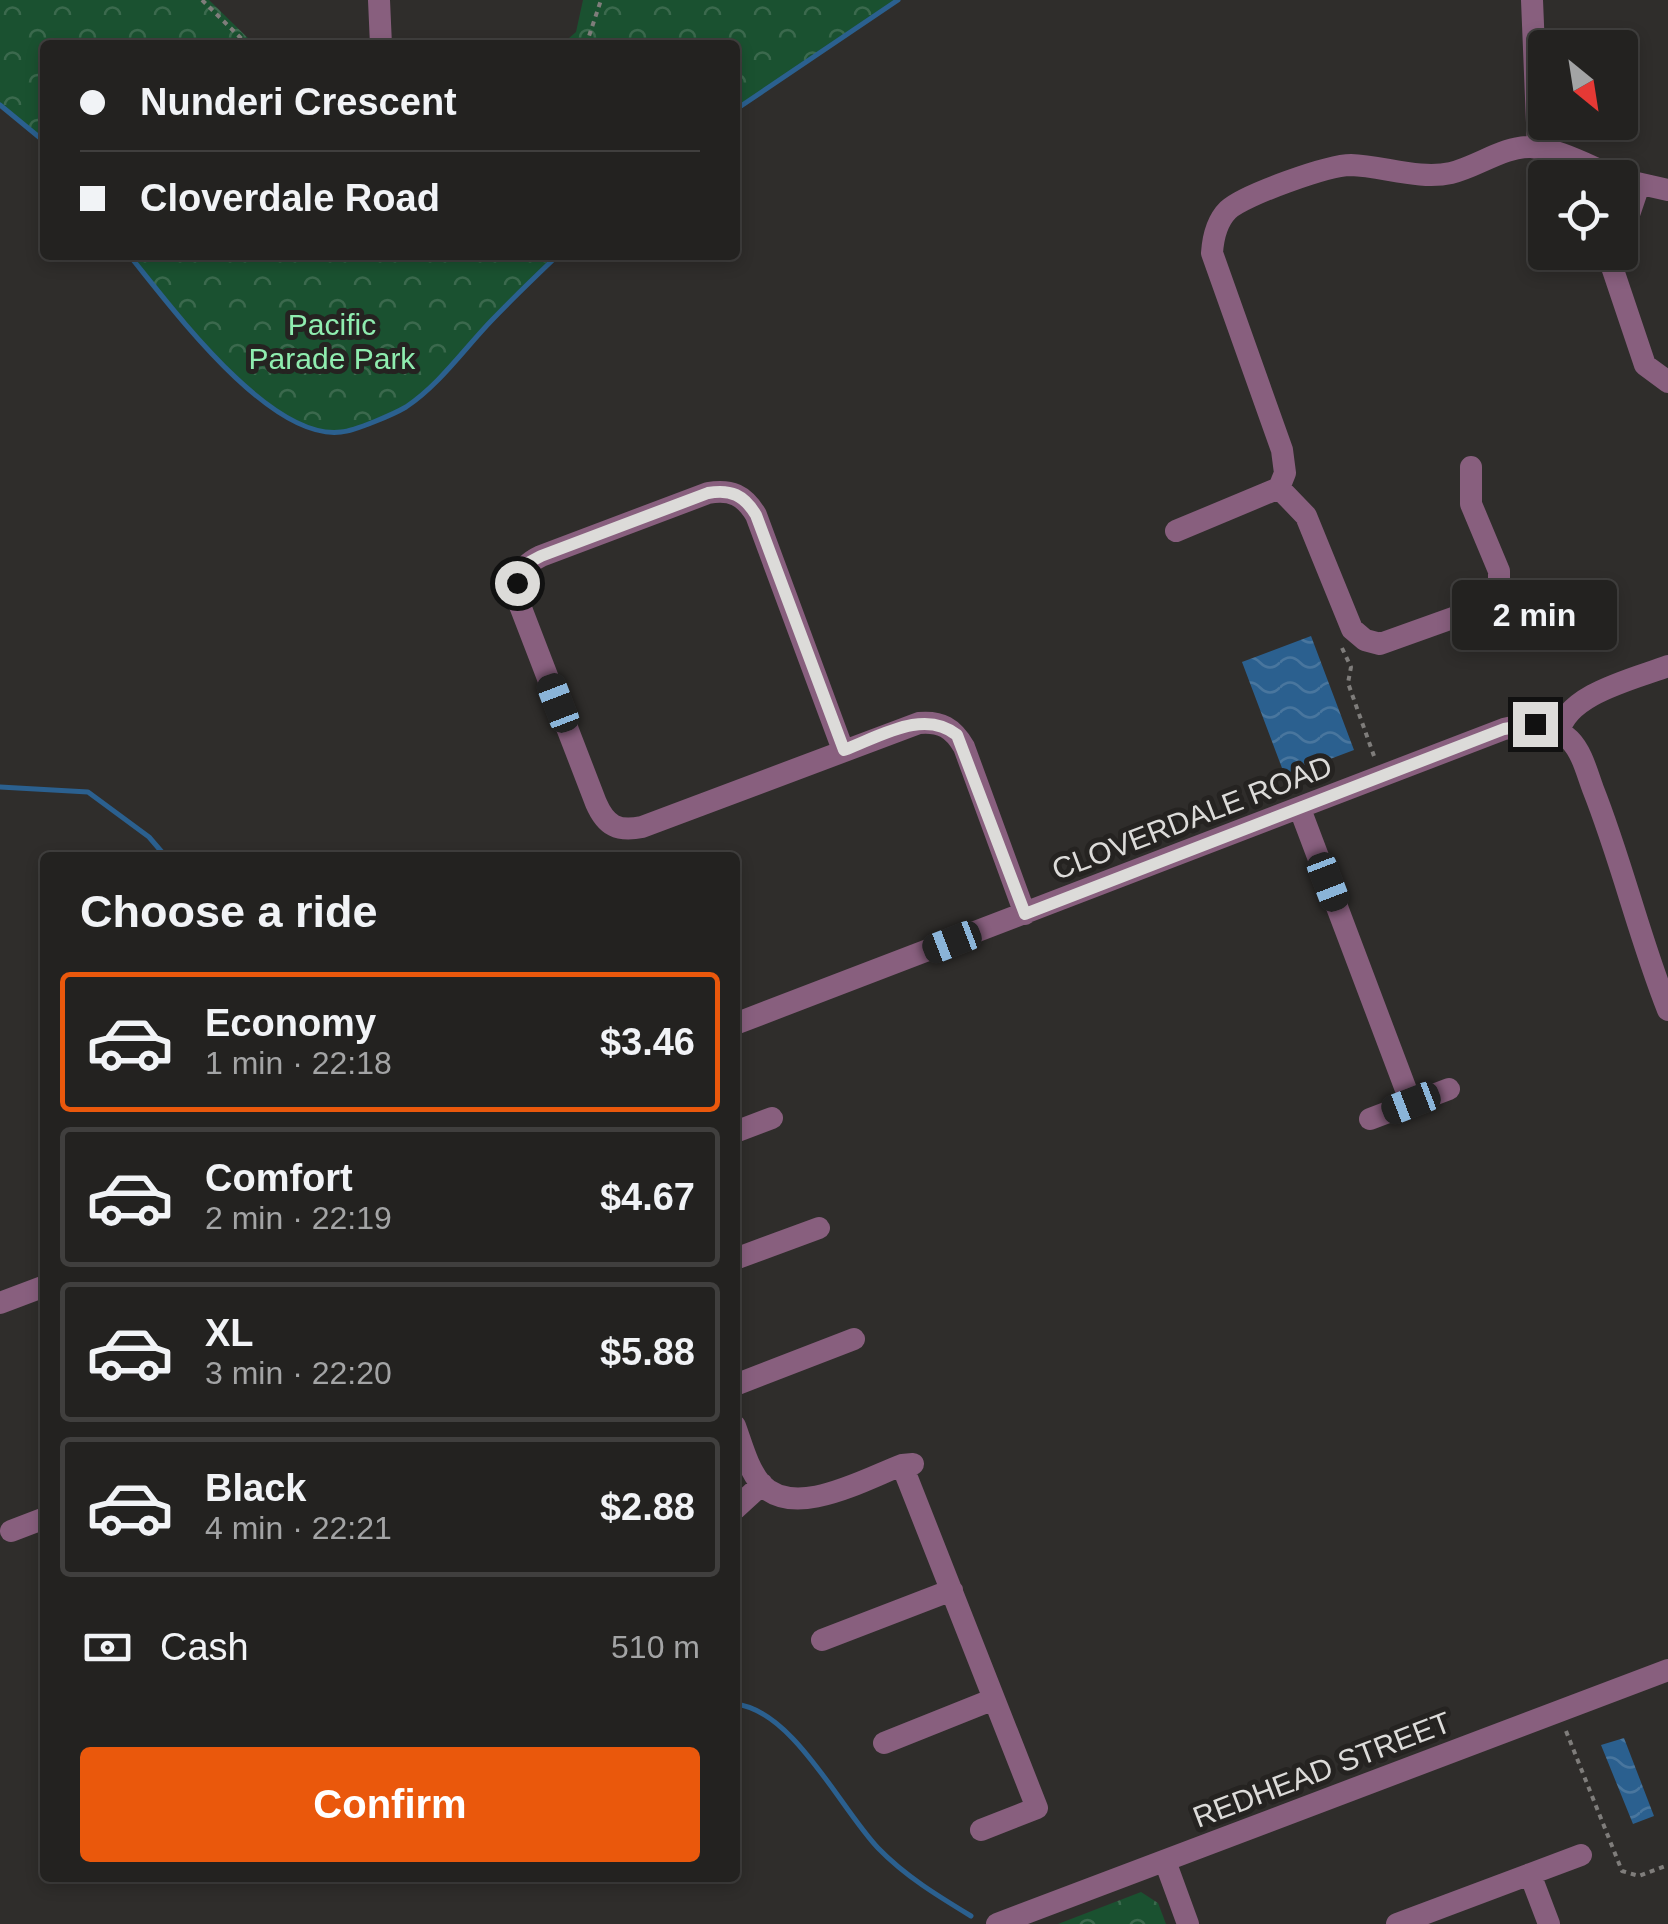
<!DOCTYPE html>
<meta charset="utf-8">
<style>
:root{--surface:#232220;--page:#2f2f2d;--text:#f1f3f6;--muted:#a3a4a5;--line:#403f3e;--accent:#ea580c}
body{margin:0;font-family:Arial,sans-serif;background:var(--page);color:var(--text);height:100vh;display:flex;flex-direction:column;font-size:38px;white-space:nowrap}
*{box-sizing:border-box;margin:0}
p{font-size:32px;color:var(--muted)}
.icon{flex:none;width:55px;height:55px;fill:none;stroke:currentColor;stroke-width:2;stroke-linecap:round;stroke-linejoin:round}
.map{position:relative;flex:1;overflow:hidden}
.side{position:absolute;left:40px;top:852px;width:700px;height:1030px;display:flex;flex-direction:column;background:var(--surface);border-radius:10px;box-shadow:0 5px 15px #0003,0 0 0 2px var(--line)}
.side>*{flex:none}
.guide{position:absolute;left:40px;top:40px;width:700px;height:220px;border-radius:10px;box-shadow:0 5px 15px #0003,0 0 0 2px var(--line);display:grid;align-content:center;height:220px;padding:0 40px;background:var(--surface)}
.needle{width:65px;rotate:150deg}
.buttons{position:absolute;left:1528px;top:30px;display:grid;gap:20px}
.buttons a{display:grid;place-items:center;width:110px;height:110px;border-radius:10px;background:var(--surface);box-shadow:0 5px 15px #0003,0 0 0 2px var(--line);font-size:50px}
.end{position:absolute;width:45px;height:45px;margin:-22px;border:12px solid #dcdbd9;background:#111;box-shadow:0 0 0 5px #111}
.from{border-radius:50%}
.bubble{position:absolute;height:70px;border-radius:10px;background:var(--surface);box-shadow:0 5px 15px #0003,0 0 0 2px var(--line);font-size:32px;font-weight:700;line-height:70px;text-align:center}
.car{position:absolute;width:30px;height:60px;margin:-30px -15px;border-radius:12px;box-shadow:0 0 8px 2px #0007;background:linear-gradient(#222 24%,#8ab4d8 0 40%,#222 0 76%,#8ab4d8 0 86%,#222 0)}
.guide b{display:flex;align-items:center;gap:35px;height:95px;font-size:38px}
.guide b+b{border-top:2px solid var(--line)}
.guide i{width:25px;height:25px;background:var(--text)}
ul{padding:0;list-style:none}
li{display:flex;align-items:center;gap:30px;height:140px;margin:0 20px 15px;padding:0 20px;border:5px solid var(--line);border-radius:10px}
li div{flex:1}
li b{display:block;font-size:38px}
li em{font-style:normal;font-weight:700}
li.current{border-color:var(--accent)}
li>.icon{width:90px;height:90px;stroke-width:1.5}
h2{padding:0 40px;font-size:45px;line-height:120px}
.pay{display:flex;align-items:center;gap:25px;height:110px;padding:0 40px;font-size:38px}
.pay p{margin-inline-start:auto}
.primary-button{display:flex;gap:20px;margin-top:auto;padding:20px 40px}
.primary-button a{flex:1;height:115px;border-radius:10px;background:var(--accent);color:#fff;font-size:40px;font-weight:700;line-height:115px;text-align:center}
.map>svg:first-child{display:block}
.forest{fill:url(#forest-crowns)}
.water{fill:url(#water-waves)}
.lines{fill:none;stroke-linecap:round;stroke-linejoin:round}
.stream{stroke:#2b608f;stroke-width:5}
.path{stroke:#7f7d7b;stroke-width:4;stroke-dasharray:5 5;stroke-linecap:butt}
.minor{stroke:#885f7e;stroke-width:22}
.route{stroke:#dcdbd9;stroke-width:12}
.labels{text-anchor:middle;stroke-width:10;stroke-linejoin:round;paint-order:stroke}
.park-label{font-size:30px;fill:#8fedaf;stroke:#252321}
.street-label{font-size:30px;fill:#dcdbd9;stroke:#252321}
</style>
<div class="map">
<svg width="1668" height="1924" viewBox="0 0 1668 1924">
<defs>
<pattern id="forest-crowns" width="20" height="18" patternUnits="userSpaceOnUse" patternTransform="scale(2.5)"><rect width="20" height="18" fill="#1a5130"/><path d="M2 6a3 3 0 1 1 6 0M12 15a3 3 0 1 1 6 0" fill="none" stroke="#3b694d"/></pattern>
<pattern id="water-waves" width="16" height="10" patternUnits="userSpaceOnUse" patternTransform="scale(2.5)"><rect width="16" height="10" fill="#2b608f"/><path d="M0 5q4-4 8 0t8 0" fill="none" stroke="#49769e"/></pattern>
</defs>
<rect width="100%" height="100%" fill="#2f2d2b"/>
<path class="forest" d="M0,0H209L255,45H45V142L0,105Z
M583,0H898L735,110V45H561L576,32Z
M129,255H558C536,276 514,297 492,320C464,349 440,384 406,407C394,414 355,431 341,432C269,441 170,305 129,255Z
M1141,1892L1158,1903L1166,1924H1058Z"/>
<path class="water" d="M1311,636L1354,750L1285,776L1242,662Z
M1624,1738L1654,1816L1633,1824L1601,1745Z"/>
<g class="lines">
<path class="stream" d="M0,105L45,142
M735,110L898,0
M129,255C170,305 269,441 341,432C355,431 394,414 406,407C440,384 464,349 492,320C514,297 536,276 558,255
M0,787L88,792L149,837L167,858
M735,1704C793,1710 840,1808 878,1848C905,1876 938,1896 971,1916"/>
<path class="path" d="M202,0L248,45
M586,45L601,0
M1342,648L1351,667L1348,683L1374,756
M1566,1731L1622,1871L1639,1876L1668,1865"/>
<path class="minor" d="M379,0L381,45
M1532,0L1538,147
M1628,181L1668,190
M1620,241L1639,185
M1616,252L1612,267L1645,365L1668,382
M1279,488L1285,473L1282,450L1212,253C1213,238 1217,221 1228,210C1244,195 1328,165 1351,165C1383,166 1419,180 1451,173C1477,167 1504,146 1531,147C1560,149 1592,168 1619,178
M1279,488L1306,516L1352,629L1365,640L1380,644L1489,605L1499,595V571L1471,504V467
M1176,531L1279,488
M1559,733C1566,694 1634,679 1668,666
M843,750L756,515C744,495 731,489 708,493L541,556C520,566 513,580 519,603L596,803C606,826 618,832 642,827L919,723C941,721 953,728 964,747L1025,914
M1300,809L1411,1103
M735,1024L1504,729C1527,723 1551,722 1570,740C1582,752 1587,773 1593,789C1622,862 1639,937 1668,1010
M1370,1119L1449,1089
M735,1132L772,1118
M735,1259L819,1228
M0,1303L45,1286
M735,1385L854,1339
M735,1426C742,1445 748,1469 761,1484C794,1520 865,1479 902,1465L913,1464
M902,1465L1037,1808L981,1830
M735,1509L762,1484
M11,1531L45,1518
M822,1640L952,1590
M884,1743L994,1699
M1165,1861L1188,1924
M1530,1874L1549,1924
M997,1924L1668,1670
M1397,1924L1581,1855"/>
</g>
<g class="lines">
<path class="route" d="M517,583L526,564L541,556L708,493C731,489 744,495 756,515L844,750C879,737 924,708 957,735L1025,914L1504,729L1535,724"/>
</g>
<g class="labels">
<g class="park-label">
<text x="332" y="335">Pacific<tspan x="332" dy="34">Parade Park</tspan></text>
</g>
<g class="street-label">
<text transform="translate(1192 818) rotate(-21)" y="10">CLOVERDALE ROAD</text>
<text transform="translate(1322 1770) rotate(-21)" y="10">REDHEAD STREET</text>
</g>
</g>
</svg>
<div class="buttons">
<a><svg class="needle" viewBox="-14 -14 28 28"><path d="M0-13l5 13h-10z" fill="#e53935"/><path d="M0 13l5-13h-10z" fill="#a3a4a5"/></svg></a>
<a><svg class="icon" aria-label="locate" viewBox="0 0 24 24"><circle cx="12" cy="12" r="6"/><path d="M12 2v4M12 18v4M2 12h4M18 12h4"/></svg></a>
</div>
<i class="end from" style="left:517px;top:583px"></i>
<i class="end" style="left:1535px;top:724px"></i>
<div class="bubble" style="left:1452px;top:580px;width:165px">2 min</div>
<i class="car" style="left:558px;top:703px;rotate:339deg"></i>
<i class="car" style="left:1328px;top:882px;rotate:159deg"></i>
<i class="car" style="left:952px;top:942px;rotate:249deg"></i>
<i class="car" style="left:1411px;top:1103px;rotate:249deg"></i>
<div class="guide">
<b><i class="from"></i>Nunderi Crescent</b>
<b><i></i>Cloverdale Road</b>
</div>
<section class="side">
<h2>Choose a ride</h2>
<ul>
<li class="current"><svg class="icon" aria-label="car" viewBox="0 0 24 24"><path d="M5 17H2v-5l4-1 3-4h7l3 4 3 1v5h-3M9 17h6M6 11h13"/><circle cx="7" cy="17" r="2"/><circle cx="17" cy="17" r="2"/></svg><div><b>Economy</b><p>1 min · 22:18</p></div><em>$3.46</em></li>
<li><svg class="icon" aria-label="car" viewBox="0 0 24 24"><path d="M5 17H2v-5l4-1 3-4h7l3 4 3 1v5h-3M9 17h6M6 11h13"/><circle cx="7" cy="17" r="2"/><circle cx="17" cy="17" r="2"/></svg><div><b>Comfort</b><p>2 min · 22:19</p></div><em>$4.67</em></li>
<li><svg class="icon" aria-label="car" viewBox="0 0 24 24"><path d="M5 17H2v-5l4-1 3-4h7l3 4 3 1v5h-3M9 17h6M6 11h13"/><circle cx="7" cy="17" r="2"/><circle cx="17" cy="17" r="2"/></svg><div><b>XL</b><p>3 min · 22:20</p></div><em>$5.88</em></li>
<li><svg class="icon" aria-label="car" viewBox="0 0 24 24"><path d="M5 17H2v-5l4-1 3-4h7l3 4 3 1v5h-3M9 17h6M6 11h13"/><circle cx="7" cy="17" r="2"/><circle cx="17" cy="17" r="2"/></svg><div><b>Black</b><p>4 min · 22:21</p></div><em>$2.88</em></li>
</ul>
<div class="pay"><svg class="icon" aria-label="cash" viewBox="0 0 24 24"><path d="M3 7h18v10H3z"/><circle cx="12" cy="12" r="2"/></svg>Cash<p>510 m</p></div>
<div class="primary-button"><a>Confirm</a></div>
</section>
</div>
